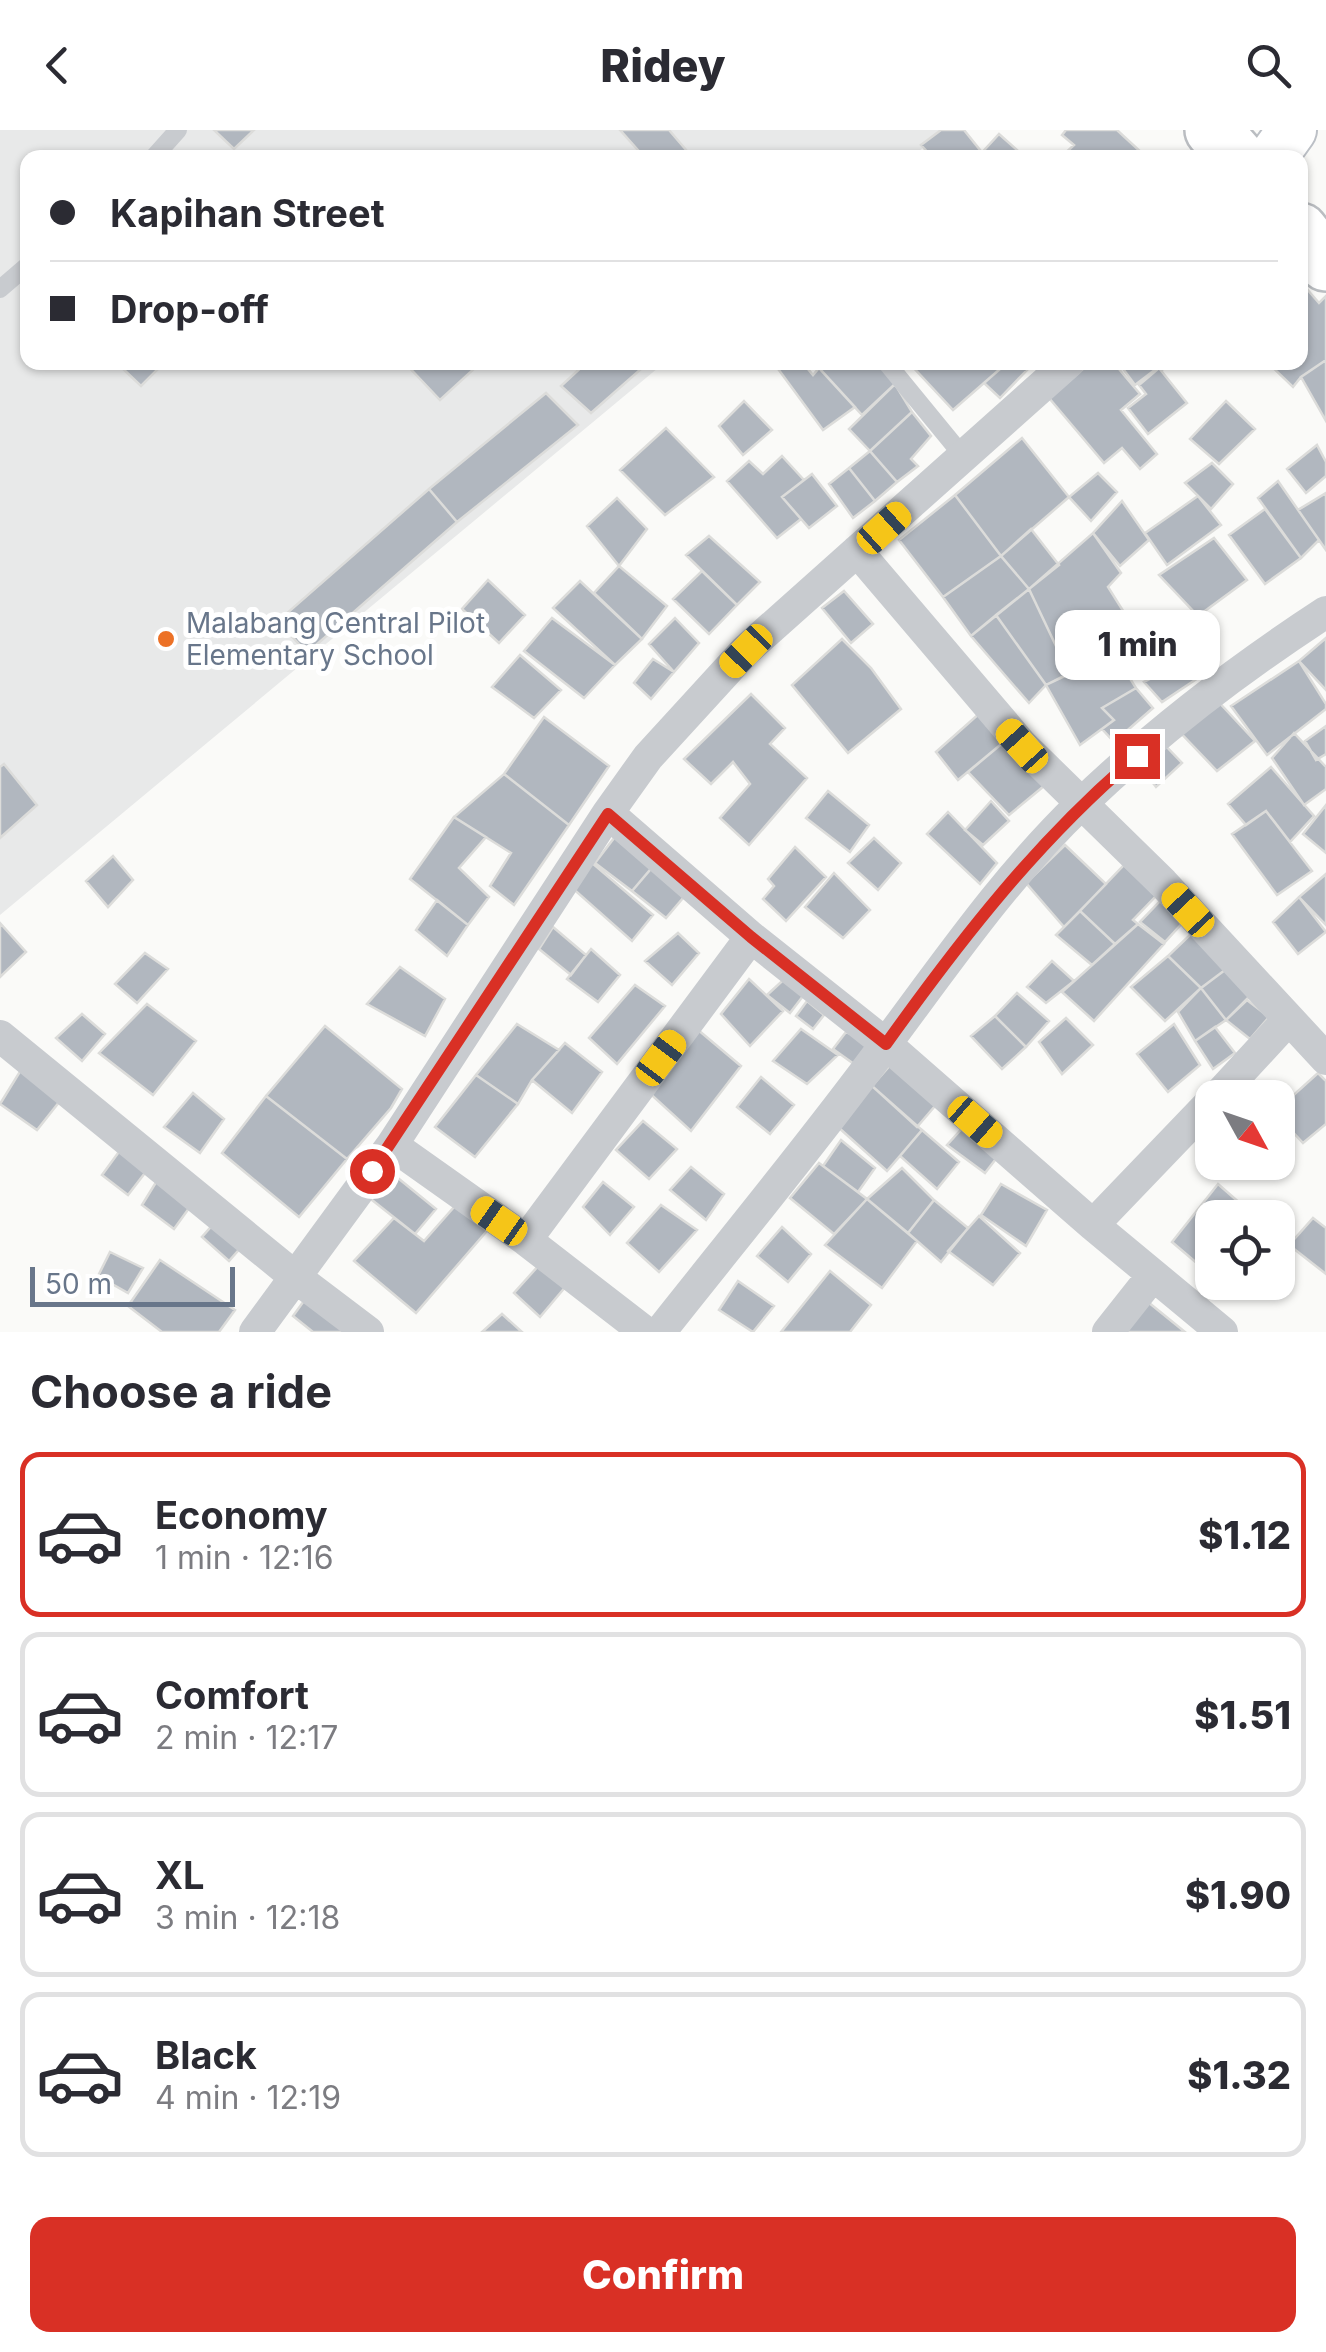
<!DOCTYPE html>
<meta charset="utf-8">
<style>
:root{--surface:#fff;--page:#f2f2f3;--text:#2b2b33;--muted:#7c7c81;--line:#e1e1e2;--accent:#d93025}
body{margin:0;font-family:Inter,sans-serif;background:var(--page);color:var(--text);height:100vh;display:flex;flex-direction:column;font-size:38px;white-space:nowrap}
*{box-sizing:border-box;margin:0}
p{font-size:32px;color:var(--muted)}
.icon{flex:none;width:55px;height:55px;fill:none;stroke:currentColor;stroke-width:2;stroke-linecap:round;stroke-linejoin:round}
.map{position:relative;height:1202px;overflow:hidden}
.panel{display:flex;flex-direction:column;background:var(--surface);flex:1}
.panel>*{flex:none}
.hud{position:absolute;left:20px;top:20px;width:1288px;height:220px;border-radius:20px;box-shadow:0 2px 8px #0004;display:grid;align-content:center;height:220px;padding:0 30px;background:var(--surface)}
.needle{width:65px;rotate:130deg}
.buttons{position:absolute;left:1195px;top:950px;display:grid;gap:20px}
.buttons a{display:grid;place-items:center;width:100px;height:100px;border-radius:20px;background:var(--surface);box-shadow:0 2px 8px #0004;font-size:50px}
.scale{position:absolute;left:30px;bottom:25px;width:205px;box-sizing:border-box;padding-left:10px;border:5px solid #68768a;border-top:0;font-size:28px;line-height:35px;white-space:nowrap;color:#68768a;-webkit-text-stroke:8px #fff;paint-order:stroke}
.end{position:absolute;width:45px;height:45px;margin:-22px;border:12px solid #d93025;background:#fff;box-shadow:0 0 0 5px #fff}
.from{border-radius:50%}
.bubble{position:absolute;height:70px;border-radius:20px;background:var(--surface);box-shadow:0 2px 8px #0004;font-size:32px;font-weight:800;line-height:70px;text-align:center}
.car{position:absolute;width:30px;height:60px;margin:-30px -15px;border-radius:12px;box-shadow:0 0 8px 2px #0007;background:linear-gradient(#f5c518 24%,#345 0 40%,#f5c518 0 76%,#345 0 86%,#f5c518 0)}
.hud b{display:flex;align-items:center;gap:35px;height:95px;font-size:38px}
.hud b+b{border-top:2px solid var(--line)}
.hud i{width:25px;height:25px;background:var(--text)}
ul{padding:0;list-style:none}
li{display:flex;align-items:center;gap:30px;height:165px;margin:0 20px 15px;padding:0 10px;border:5px solid var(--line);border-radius:20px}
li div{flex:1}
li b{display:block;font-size:38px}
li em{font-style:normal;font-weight:800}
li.selected{border-color:var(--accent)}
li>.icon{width:90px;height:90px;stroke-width:1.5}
h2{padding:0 30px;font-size:45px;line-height:120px}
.primary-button{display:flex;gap:20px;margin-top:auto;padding:20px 30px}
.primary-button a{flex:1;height:115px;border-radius:20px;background:var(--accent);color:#fff;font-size:40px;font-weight:800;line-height:115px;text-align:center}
header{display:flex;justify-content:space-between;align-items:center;height:130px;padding:0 30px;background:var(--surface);font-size:45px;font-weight:800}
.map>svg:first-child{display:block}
.built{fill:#e8e9e9}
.building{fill:#b1b7bf;stroke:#dcdcda;stroke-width:2.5}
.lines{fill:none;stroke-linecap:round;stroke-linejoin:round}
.secondary-casing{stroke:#bcc0c6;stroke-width:52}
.highway-casing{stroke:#babdc1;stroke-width:60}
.lane{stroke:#c8cbcf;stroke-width:18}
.street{stroke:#c8cbcf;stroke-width:32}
.secondary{stroke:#fff;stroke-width:48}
.highway{stroke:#fff;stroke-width:55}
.route{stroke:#d93025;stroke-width:12}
.poi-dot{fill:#ec7126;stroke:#fff;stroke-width:4}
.labels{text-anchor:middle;stroke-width:10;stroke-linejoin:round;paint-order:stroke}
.poi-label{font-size:28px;fill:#68768a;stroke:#fff;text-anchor:start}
</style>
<header><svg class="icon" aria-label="back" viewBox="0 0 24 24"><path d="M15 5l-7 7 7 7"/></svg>Ridey<svg class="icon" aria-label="search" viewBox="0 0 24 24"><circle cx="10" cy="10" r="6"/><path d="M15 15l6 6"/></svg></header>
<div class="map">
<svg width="1326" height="1202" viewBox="0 0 1326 1202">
<rect width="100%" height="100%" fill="#fafaf8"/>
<path class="built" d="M0,0H944L911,28H28V232L664,233L0,785Z"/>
<path class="building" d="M214,0H254L234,19Z
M620,0H669L693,28H645Z
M941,0H964L980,20L972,28H933L921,15Z
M1066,0H1117L1142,23L1137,28H1060L1074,15L1062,5Z
M999,4L1026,28H977Z
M1300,151L1319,173L1326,166V230L1301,247L1293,257L1267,232H1300Z
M1326,230V291L1301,247Z
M123,232H165L141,256L120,236Z
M404,232H470L475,238L440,270Z
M587,232H649L591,283L561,256Z
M773,232H802L813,245L819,238L855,277L823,300Z
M825,232H877L895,254L862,285L819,238Z
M914,232H995L1000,239L953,280L911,235Z
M1017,232L1027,240L1000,268L984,253L1000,239L996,232Z
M1091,232H1113L1140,264L1121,280L1157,324L1140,339L1122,318L1104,333L1049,268Z
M1118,232H1171L1162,240L1160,236L1135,255Z
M1159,238L1187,273L1148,304L1128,278L1146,264L1139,255Z
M895,254L912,282L870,321L849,299Z
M546,263L578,295L457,392L429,359Z
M744,271L772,300L743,325L719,296Z
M1226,271L1255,299L1219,334L1190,309Z
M912,282L931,306L911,329L918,336L897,352L870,321Z
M666,298L714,347L665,385L620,340Z
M1022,308L1069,367L1001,426L955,365Z
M1317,315L1326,332V346L1306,363L1287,339Z
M870,321L897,352L875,371L849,338Z
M782,326L804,350L782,367L801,389L777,408L727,351L749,331L763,344Z
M1212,333L1233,354L1211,379L1185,353Z
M849,338L875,371L853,388L829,354Z
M1098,343L1117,362L1091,391L1069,367Z
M812,344L837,376L809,398L782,367Z
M1278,351L1319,410L1301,428L1258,368Z
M429,359L457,392L307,523L278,491Z
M1326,363V420L1298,380Z
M955,365L1001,426L943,467L899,410Z
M1198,366L1221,395L1167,435L1145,403Z
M617,368L647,399L619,436L587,396Z
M1122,371L1149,410L1120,436L1093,403Z
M1265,379L1301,428L1265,454L1229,405Z
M1031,399L1059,435L1029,459L1001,426Z
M1093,403L1121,443L1108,457L1137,503L1103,528L1094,501L1057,518L1029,459Z
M709,406L760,452L737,475L686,425Z
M1214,408L1247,450L1198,486L1159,445Z
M1001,426L1029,459L971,506L943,467Z
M619,436L667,476L642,509L594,463Z
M702,441L737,475L709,504L673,469Z
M488,450L525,485L499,513L462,479Z
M580,451L642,509L615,535L553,478Z
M1029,459L1057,518L1094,501L1103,528L1046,555L996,485Z
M844,461L873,494L851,513L822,478Z
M996,485L1046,555L1029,573L971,506Z
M552,488L615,535L584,568L524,521Z
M675,488L699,513L674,542L649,514Z
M1326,508V560L1299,531Z
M842,509L871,538L901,579L848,623L792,555Z
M1113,521L1136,558L1102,578L1114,590L1080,615L1046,555Z
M1201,523L1213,538L1162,572L1144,552Z
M520,525L561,560L534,588L492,557Z
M653,529L674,542L651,569L634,553Z
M1299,531L1326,574V579L1267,625L1231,576Z
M1136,558L1153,578L1114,612L1102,599L1114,590L1102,578Z
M751,564L785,598L770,614L807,648L749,715L720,688L750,654L733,632L711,654L684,629Z
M1214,567L1255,611L1217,641L1174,596Z
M981,582L1005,611L958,650L936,622Z
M544,587L609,636L569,695L504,644Z
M1326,596V624L1316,630L1305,611Z
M1294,603L1326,637V659L1304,675L1272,628Z
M1005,611L1044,656L1009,685L968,642Z
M1162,612L1182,633L1156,657L1136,631Z
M4,634L37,675L0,708V637Z
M1271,637L1314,686L1290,712L1266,681L1246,695L1228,674Z
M504,644L569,695L514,775L490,756L511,723L454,687Z
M828,661L869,695L850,722L806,688Z
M991,671L1009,691L983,715L965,700Z
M1326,675V723L1303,704Z
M1266,681L1312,741L1277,765L1232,704Z
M948,682L997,733L980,754L927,704Z
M454,687L486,707L459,738L489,767L468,795L410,749Z
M621,699L655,734L632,761L595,733Z
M874,708L901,733L878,760L848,733Z
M1065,715L1106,754L1064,797L1026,753Z
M795,717L826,747L786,791L763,769L774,756L768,749Z
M113,726L133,750L108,777L86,751Z
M591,732L653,785L632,811L570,756Z
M655,734L689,761L666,788L632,761Z
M1124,735L1156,766L1133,790L1138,794L1115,814L1080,781Z
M834,743L870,780L843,808L805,777Z
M1326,744V795L1299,767Z
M1299,767L1326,802L1298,824L1273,792Z
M1162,769L1186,789L1165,812L1140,792Z
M437,770L468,795L447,826L416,800Z
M1080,781L1115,814L1092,835L1056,805Z
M0,793L26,822L0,847Z
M1138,794L1164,814L1094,891L1062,862Z
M553,797L586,825L571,845L539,819Z
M1193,802L1229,837L1201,858L1168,826Z
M678,803L699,823L672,855L645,831Z
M591,819L620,845L598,872L567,849Z
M145,823L168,839L137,873L115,854Z
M1168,826L1201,858L1165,891L1131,857Z
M1052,831L1074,851L1046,873L1027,857Z
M400,837L445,869L425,906L367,874Z
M1229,837L1255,861L1226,890L1201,858Z
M792,842L810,857L790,883L767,865Z
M749,849L783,881L750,916L721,884Z
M635,855L665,876L617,934L589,908Z
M1201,858L1226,890L1195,911L1178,882Z
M1017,863L1049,891L1026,917L995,886Z
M1247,870L1269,887L1250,909L1226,890Z
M807,871L824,885L813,899L796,886Z
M147,874L196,911L153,965L99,923Z
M82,884L105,904L82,931L56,908Z
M995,886L1026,917L1002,939L971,906Z
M1066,888L1093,915L1062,944L1039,912Z
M517,894L559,920L532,950L518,974L476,945Z
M1174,894L1200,935L1168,962L1137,924Z
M325,896L402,959L391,978L347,1029L266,966Z
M1215,897L1235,923L1213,939L1195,911Z
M697,899L741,936L691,1001L645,959Z
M801,899L838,925L807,954L773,931Z
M846,902L872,913L854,934L833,919Z
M565,913L602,942L572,983L532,950Z
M893,932L941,969L917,997L872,956Z
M24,935L64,966L37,1000L0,974Z
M1318,943L1326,951V994L1303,1013L1278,986V979Z
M476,945L518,974L475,1027L435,997Z
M761,947L794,975L770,1004L737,977Z
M872,956L922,1000L887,1041L838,997Z
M193,963L224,989L200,1023L164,997Z
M266,966L347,1029L299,1087L222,1023Z
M643,991L677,1019L649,1049L616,1020Z
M966,994L999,1025L985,1043L947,1015Z
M922,1000L959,1032L937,1059L900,1026Z
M841,1010L875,1038L858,1062L823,1036Z
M121,1019L148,1039L128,1065L102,1045Z
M819,1033L867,1069L834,1104L790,1068Z
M691,1037L724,1064L706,1090L670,1060Z
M902,1038L934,1070L908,1103L867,1069Z
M388,1040L436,1079L415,1104L367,1066Z
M158,1049L195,1070L174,1099L142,1075Z
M603,1052L634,1077L610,1105L583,1077Z
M1001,1054L1047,1080L1026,1116L981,1085Z
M1218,1054L1257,1088H1212V1146L1172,1112Z
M462,1068L493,1094L416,1183L354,1131L394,1088L424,1111Z
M867,1069L917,1111L882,1158L825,1115Z
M934,1070L968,1098L941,1132L908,1103Z
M661,1075L697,1100L659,1142L627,1113Z
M979,1086L1020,1123L993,1155L948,1121Z
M1313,1088L1326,1098V1144L1289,1115Z
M216,1091L244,1114L229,1131L202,1107Z
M782,1097L811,1124L788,1152L757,1126Z
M110,1122L143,1138L128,1163L98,1146Z
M160,1130L235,1180L219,1202H162L128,1176Z
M540,1134L567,1155L540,1187L514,1163Z
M830,1141L871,1175L850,1202H781Z
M738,1151L774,1176L753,1202L719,1180Z
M306,1168L348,1202H313L293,1186Z
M1148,1172L1185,1202H1124Z
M502,1184L522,1202H482Z"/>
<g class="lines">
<defs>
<path id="secondary" d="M1272,28L1292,0"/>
<path id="highway" d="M1213,0L1238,28
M1300,101L1326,133"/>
</defs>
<use href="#secondary" class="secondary-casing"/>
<use href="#highway" class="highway-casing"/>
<path class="lane" d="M153,28L178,0
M0,159L28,135
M886,232L963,326"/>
<path class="street" d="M857,421L1022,615L1163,753L1326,929
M608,683L751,807L886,914L1093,1095L1222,1202
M0,906L294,1146L368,1202
M1216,968L1289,889
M392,1015L526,1110L645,1202
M1093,1095L1212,971
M526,1110L751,807
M255,1202L392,1015L608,683L648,627L745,521L1069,232
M660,1202C735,1107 813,1013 885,915C947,832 1006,746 1081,674C1156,602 1240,538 1326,482
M1108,1202L1153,1145"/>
<use href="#secondary" class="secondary"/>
<use href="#highway" class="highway"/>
</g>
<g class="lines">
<path class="route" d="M372,1041L608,684L751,807L886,914C961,809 1038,710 1137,626"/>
</g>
<circle class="poi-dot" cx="166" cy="509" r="10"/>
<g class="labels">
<g class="poi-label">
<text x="186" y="503">Malabang Central Pilot<tspan x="186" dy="32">Elementary School</tspan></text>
</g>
</g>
</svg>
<div class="buttons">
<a><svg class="needle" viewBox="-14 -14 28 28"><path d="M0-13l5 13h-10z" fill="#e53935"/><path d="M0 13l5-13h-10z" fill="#7c7c81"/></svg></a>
<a><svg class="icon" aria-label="locate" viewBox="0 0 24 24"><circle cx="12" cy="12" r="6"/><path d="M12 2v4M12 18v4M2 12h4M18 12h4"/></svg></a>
</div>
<div class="scale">50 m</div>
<i class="end from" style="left:372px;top:1041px"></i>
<i class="end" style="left:1137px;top:626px"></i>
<div class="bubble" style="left:1055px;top:480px;width:165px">1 min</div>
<i class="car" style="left:884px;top:398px;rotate:48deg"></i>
<i class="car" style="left:746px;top:521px;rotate:224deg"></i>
<i class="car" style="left:1022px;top:616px;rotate:318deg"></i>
<i class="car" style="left:1188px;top:780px;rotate:317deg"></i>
<i class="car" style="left:661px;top:928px;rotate:37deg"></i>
<i class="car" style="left:975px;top:992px;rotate:131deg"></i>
<i class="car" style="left:499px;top:1091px;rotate:305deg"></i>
<div class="hud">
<b><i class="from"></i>Kapihan Street</b>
<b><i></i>Drop-off</b>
</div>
</div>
<section class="panel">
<h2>Choose a ride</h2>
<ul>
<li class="selected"><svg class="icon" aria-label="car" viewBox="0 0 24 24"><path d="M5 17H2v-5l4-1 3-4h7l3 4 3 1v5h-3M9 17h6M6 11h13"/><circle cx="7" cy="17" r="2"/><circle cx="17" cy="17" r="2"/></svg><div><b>Economy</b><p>1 min · 12:16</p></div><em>$1.12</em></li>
<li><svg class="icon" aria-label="car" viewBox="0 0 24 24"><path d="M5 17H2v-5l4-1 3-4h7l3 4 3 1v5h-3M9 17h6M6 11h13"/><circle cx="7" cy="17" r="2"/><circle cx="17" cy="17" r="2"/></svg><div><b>Comfort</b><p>2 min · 12:17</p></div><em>$1.51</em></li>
<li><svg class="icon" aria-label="car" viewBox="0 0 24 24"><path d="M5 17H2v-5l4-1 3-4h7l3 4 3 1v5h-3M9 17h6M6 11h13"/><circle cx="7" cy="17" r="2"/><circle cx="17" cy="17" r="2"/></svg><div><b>XL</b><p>3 min · 12:18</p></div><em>$1.90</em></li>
<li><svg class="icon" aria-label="car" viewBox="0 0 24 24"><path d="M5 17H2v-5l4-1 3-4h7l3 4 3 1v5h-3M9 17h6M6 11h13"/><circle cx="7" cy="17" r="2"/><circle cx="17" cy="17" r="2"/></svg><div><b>Black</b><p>4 min · 12:19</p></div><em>$1.32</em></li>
</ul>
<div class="primary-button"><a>Confirm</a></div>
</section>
